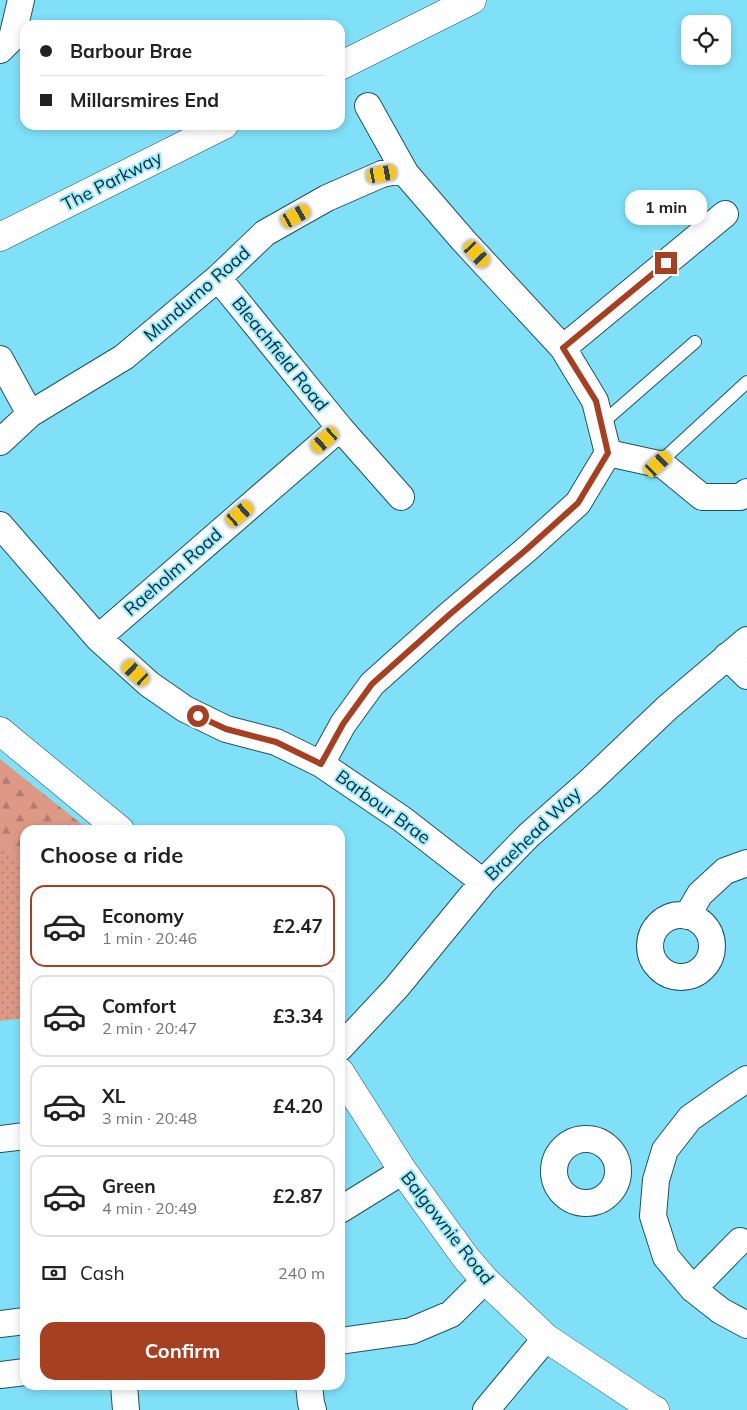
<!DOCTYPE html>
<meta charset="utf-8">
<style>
:root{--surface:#fff;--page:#f2f2f2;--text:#222;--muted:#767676;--line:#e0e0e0;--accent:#a73f21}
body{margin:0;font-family:Mulish,sans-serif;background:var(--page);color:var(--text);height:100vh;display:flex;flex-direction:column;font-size:19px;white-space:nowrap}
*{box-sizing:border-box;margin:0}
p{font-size:16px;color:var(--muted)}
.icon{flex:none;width:28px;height:28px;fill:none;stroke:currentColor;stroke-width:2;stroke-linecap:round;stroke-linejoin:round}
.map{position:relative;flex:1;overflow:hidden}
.side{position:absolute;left:20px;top:825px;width:325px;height:565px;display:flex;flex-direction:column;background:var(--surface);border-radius:15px;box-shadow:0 2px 8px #0003}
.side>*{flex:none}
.banner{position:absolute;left:20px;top:20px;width:325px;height:110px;border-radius:15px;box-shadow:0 2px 8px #0003;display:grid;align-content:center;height:110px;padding:0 20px;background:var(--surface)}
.fabs{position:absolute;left:681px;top:15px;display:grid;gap:10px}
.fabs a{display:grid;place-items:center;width:50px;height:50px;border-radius:10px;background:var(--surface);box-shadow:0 2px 8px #0003;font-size:25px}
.end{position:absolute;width:22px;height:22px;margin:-11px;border:6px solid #a73f21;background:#fff;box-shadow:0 0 0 2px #fff}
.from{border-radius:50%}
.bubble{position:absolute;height:35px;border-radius:15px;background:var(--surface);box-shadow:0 2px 8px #0003;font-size:16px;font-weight:700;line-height:35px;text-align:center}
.car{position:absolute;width:15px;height:30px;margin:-15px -8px;border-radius:6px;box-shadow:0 0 4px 1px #0007;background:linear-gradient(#f5c518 24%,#345 0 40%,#f5c518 0 76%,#345 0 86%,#f5c518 0)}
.banner b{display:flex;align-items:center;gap:18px;height:48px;font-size:19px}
.banner b+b{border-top:1px solid var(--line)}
.banner i{width:12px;height:12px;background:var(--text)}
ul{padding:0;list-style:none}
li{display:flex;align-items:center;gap:15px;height:82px;margin:0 10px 8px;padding:0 10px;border:2px solid var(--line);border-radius:15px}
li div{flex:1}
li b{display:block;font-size:19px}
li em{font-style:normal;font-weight:700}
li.active{border-color:var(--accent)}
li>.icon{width:45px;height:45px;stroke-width:1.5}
h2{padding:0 20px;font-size:22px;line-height:60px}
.pay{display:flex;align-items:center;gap:12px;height:55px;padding:0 20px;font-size:19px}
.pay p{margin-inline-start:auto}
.action{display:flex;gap:10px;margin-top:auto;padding:10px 20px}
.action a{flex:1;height:58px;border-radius:15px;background:var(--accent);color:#fff;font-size:20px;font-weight:700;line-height:58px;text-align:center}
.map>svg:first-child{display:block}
.grass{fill:url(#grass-dots)}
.forest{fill:url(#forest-firs)}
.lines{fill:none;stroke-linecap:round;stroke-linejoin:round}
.lane-casing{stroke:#205360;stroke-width:14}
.street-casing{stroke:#205360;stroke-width:28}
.secondary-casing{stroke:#205360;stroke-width:29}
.primary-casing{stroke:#205360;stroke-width:29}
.lane{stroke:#fff;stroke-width:12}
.street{stroke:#fff;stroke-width:26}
.secondary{stroke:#fff;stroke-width:28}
.primary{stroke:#fff;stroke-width:28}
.route{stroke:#a73f21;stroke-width:6}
.labels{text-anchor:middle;stroke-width:4;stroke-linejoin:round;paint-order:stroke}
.street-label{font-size:18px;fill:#022e38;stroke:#a1eafe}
</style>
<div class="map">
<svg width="747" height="1410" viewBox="0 0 747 1410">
<defs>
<pattern id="grass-dots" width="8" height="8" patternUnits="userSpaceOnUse" patternTransform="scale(1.25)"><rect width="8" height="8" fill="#dd9986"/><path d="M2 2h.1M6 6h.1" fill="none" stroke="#b17d6f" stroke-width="1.8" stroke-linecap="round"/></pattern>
<pattern id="forest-firs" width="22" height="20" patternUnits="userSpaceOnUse" patternTransform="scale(1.25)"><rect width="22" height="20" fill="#dd9986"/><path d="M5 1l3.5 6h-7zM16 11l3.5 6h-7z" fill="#b17d6f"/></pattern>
</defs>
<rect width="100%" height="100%" fill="#80e0f8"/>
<path class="grass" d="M0,841L25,865V1018L0,1021Z"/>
<path class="forest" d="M0,759L89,830H25V865L0,841Z"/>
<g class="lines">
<defs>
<path id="lane" d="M601,424L695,342
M658,464L747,382"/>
<path id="street" d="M0,50L12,38L21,0
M218,278L340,428L401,497
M563,348L725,214
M0,359L30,414
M0,442L30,414L124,357L218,278L265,233L327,198L382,174L396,171L406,174
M608,453L663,465L702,497H740L747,492
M0,525L98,638L149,684L185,709L226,729L276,742L321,764L402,819L483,882
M98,638L340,428
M727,656L747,676
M321,764L343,724L372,684L449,615L527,549L578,503L608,453L595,401L563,348L463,240L406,174L368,106
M650 946a31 31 0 1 1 62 0a31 31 0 1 1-62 0Z
M687,916L700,894L725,871L747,863
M340,1048L396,988L483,882L529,835L589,782L667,708L747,640
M747,1079L727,1092L690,1118L665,1150L656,1180L653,1216L666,1257L693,1289L721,1311L747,1325
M554 1171a32 32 0 1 1 64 0a32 32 0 1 1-64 0Z
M0,1139L25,1136
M340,1210L403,1171
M693,1289L740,1241
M0,1324L25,1321
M340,1341L411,1331L451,1314L485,1280
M0,1375L25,1372
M124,1385L126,1410
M309,1385L311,1403L313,1410
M486,1410L546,1338"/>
<path id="secondary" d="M0,731L120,830
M340,1072L403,1171L466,1258L485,1280L546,1338L651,1408L655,1410"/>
<path id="primary" d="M340,66L472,0
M0,237L224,125"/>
</defs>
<use href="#lane" class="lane-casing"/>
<use href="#street" class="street-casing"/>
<use href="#secondary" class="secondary-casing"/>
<use href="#primary" class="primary-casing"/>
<use href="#lane" class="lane"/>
<use href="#street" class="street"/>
<use href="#secondary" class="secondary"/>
<use href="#primary" class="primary"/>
</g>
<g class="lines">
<path class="route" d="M198,716L226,729L276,742L321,764L343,724L372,684L449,615L527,549L578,503L608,453L596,401L563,348L666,263"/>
</g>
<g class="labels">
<g class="street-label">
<text transform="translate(112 181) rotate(-27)" y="6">The Parkway</text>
<text transform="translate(197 294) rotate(-41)" y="6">Mundurno Road</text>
<text transform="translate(280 354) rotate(51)" y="6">Bleachfield Road</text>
<text transform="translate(173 572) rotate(-41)" y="6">Raeholm Road</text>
<text transform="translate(383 807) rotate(36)" y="6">Barbour Brae</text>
<text transform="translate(533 834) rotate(-44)" y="6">Braehead Way</text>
<text transform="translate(447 1228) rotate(52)" y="6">Balgownie Road</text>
</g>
</g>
</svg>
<div class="fabs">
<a><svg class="icon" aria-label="locate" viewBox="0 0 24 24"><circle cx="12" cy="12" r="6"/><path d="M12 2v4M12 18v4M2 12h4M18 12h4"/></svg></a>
</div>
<i class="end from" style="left:198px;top:716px"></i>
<i class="end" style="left:666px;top:263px"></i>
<div class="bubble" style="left:625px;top:190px;width:82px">1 min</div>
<i class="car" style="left:382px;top:174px;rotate:80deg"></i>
<i class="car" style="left:296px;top:216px;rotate:61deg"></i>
<i class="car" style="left:477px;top:254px;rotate:137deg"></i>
<i class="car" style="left:325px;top:440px;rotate:229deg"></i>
<i class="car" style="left:658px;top:464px;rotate:47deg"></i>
<i class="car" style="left:240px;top:514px;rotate:49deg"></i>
<i class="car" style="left:136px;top:673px;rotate:312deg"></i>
<div class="banner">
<b><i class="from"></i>Barbour Brae</b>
<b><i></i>Millarsmires End</b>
</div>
<section class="side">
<h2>Choose a ride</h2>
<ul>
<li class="active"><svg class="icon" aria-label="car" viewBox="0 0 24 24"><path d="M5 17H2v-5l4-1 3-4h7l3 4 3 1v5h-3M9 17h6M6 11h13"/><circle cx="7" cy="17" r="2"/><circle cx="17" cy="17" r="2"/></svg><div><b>Economy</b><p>1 min · 20:46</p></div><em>£2.47</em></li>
<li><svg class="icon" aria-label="car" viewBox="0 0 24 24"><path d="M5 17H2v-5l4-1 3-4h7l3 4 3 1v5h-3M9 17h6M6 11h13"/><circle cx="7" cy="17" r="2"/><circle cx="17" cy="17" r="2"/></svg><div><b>Comfort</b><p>2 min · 20:47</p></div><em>£3.34</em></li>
<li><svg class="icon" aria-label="car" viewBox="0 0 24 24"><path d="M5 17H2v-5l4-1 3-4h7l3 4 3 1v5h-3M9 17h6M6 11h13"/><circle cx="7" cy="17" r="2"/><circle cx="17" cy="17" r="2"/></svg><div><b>XL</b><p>3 min · 20:48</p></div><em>£4.20</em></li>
<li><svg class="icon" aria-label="car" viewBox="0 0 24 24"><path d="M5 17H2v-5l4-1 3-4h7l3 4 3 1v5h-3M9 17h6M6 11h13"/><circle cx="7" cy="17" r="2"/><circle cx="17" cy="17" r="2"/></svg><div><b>Green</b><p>4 min · 20:49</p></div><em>£2.87</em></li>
</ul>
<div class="pay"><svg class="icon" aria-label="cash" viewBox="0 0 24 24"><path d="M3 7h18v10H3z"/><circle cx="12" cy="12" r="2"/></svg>Cash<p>240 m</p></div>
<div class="action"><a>Confirm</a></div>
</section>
</div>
